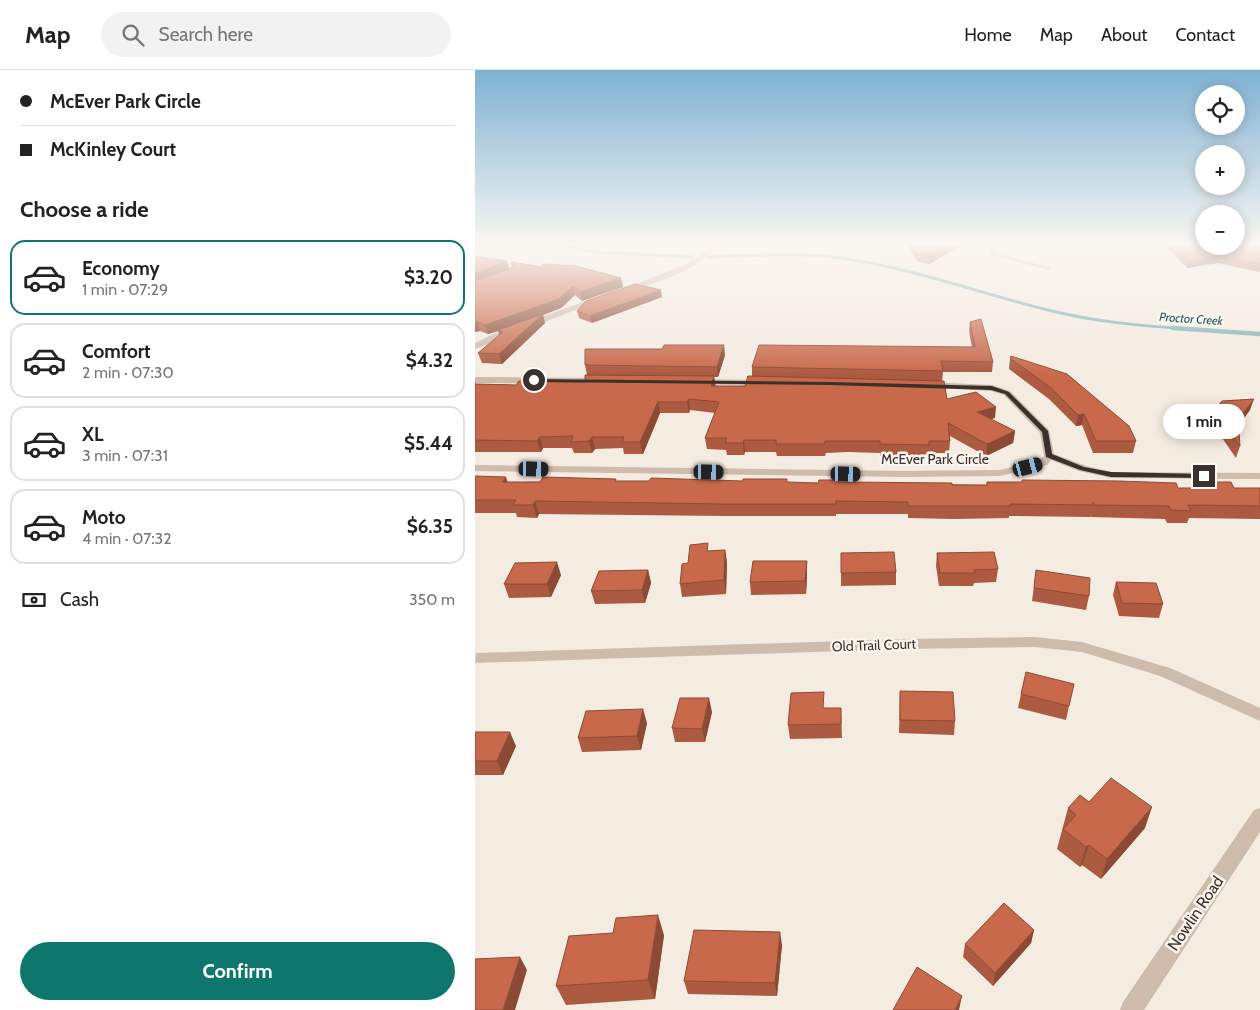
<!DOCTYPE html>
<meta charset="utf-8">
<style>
:root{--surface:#fff;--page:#f2f2f2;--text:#222;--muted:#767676;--line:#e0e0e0;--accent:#0f766e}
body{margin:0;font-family:Cabin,sans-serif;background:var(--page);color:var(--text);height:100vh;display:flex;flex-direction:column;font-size:19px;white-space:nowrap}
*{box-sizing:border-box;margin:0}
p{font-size:16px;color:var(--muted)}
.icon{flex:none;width:28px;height:28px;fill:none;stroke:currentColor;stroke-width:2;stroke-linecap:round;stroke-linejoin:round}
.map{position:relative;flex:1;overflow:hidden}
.details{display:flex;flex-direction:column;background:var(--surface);width:475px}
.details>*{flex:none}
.top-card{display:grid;align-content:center;height:110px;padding:0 20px;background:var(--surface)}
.fabs{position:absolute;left:720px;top:15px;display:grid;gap:10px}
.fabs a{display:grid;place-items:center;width:50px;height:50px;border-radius:50%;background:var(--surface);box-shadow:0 2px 12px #0003;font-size:25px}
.end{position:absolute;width:22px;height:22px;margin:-11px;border:6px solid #3b302b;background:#fff;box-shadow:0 0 0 2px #fff}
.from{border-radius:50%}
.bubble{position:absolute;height:35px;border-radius:18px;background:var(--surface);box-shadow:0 2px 12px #0003;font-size:16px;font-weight:700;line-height:35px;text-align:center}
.car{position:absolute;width:15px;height:30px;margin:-15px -8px;border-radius:6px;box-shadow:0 0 4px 1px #0007;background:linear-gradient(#222 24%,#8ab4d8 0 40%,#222 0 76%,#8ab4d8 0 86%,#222 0)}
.top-card b{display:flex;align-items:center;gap:18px;height:48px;font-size:19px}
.top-card b+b{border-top:1px solid var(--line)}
.top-card i{width:12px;height:12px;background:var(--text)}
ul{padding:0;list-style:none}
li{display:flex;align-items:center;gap:15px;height:75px;margin:0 10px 8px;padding:0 10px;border:2px solid var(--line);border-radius:15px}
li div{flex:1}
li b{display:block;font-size:19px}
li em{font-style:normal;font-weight:700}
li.selected{border-color:var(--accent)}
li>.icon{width:45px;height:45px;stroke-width:1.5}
h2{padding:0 20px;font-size:22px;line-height:60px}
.pay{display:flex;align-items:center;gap:12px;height:55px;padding:0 20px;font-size:19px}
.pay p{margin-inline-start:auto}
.primary-button{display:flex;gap:10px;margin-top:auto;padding:10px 20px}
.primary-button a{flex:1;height:58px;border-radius:30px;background:var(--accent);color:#fff;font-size:20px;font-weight:700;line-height:58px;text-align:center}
header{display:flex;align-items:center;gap:30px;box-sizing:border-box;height:70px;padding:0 25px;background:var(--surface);border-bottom:1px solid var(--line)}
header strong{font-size:24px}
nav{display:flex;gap:28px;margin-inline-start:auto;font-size:18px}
.search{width:350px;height:45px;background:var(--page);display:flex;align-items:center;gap:12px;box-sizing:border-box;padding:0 18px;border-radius:28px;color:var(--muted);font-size:19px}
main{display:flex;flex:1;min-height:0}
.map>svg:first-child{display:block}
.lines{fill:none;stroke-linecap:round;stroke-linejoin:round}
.stream-far1{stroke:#7fb0b2;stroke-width:3}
.stream{stroke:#7fb0b2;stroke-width:4.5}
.street{fill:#cdbbac;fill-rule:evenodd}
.wall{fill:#ac5a40}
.shaded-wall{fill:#8c4a34}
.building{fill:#c8694b;stroke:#8c4a34}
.route{fill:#3b302b}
.labels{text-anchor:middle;stroke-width:5;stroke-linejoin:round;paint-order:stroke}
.far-water-label{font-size:12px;font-style:italic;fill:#1f5a5e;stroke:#fbf5ee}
.street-label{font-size:14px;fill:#3b302b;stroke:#fbf5ee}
.near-street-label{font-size:16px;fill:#3b302b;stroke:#fbf5ee}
</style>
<header>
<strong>Map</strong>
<div class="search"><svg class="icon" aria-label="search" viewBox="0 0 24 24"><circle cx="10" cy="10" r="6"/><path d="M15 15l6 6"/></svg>Search here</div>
<nav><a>Home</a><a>Map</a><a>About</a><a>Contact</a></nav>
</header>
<main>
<section class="details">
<div class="top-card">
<b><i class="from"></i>McEver Park Circle</b>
<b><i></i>McKinley Court</b>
</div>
<h2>Choose a ride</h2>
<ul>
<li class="selected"><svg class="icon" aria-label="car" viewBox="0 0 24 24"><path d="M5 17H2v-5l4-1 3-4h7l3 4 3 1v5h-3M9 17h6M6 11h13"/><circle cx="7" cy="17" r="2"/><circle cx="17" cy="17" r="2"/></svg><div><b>Economy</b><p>1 min · 07:29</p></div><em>$3.20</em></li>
<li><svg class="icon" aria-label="car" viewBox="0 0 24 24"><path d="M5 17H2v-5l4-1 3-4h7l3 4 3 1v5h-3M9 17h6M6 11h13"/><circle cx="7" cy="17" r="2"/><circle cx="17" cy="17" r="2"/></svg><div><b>Comfort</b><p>2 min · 07:30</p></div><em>$4.32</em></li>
<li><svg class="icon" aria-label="car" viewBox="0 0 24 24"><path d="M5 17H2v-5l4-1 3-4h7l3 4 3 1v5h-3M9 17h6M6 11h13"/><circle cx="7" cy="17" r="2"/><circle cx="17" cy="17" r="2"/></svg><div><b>XL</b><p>3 min · 07:31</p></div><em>$5.44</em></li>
<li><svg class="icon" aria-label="car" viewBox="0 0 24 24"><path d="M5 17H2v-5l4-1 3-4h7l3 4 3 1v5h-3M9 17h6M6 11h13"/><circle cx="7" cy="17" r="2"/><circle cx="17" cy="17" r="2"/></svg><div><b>Moto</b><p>4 min · 07:32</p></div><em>$6.35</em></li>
</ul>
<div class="pay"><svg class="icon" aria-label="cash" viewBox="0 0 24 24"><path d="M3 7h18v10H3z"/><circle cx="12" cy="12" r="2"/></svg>Cash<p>350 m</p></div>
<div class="primary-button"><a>Confirm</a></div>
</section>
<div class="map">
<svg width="785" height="940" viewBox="0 0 785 940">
<rect width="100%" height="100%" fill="#f4ebe1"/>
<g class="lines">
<path class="stream-far1" d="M78,173L119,182L217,187
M233,187C277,186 322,182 366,188C437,198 504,223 573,240C620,252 668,256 716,259"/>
<path class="stream" d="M698,258L785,264"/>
<path class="street" d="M238,173H244C224,201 184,211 153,222L146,220L212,194L233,179Z
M518,173H524L521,183L577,198L574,200L515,185Z
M119,228L126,230L0,279V273L16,265Z
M0,307L125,308L130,311L125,314L0,313Z
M222,309L287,310L292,313L287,316L219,314V310Z
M452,312L517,315L535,321L574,360L579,384L611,396L636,402L785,403V409L636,408L604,401L576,390L572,395L525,406L430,407L0,401V395L430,401L525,400L564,391L569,386L565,363L529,325L516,321L449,317V313Z
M560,567L607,572L695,598L785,638V651L685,606L607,582L560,577L431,579L0,593L1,583L431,569Z
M785,738V762L669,940H645L648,932L779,740Z"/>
</g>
<path class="wall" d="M255,173H279L278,174H255Z
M360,173H391L377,175H360Z
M431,173H491L454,194L442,191Z
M534,173H562L554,177Z
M688,173H785V202L742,193L712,198Z
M0,186L34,198L37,197L36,192L146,208L148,217L107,231L100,225L86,238L68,245L70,253L27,294L7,293L3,283L24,265L23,261L13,264L5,261L0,262Z
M187,227L117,253L104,248L102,241Z
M495,252L518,292L517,302H468L467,311L472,329L520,348L516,349L540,361L538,373L511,386L475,366V371L474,383H454V386H405V383L373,382L351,383L350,386H302L301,382H270L269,385H252L251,380L232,379L230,368L240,343L215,340L214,343H185L168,384H149L148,378L120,379L117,383H99L97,378H68L66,382H0V311L1,314L41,315L110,312L112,305L110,295L250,285L243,307H239L240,316H270L277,307V297L497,277L494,261Z
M535,288L661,371L658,383H618L607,355L601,356L574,329L534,299Z
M775,340L763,356L765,376L761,388L736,352L739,341Z
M0,406L33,412L142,411L343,413L364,412L511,415L512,412H547V410L703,418H734L736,412L759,418H785V449L714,448L712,453H692L690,449L616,447L615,446V447L534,446V448L479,449L433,448V444H361V446H249L64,444L62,448L42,447L41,443H0Z
M250,480L252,493L251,524L207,527L205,514L213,493L234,481Z
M366,483L421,502V515L366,516Z
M462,483L523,499L521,512L499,513L498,516H464L461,496Z
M332,491V504L331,524L276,525L275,512Z
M173,500L176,513L170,533L120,534L116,521Z
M561,500L614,526L611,540L557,531Z
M86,505L76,527L34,528L29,514Z
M641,512L688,534L684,548L644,546L638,525Z
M425,621L480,651L479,665L424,663Z
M546,624L594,636L591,650L543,638Z
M349,638H366L367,668L315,669L313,655Z
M237,642L230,672H200L197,658Z
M172,653L166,680L107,682L103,668Z
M0,662L41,676L28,705H0Z
M614,732L670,758L626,809L607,795L605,797L582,779L593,738Z
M559,860L556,873L518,916L488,887L490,874Z
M189,865L180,929L91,935L81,916Z
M307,875L302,926L213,924L209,911Z"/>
<path class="shaded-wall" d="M0,173H3L5,178L0,180Z
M377,173H391L377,175Z
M478,173H491L454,194L455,186Z
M555,173H562L554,177Z
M744,186L742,193L712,198L714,191Z
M32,191L35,200L0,213V204Z
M146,208L148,217L107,231L105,222Z
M98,216L100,225L86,238L68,245L70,253L27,294L24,284L66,246L23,260V261L13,264L10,255Z
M186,220L187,227L117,253L115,246Z
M2,251L5,261L0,262V252Z
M249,275L250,285L243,307L242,297Z
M239,306L241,317L236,316Z
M214,329L215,340L214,343L212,332Z
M779,329L775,340L759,361L763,350Z
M183,332L185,343L168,384L165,372Z
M521,337L520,348L500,353L502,342Z
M609,344L607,355L601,356L603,345Z
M540,361L538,373L511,386L512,374Z
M65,367L68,378L66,382L62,371Z
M117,367L120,379L117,383L114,371Z
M269,370L270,382L269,385L268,373Z
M31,407L35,419L27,412Z
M60,431L64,444L62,448L58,435Z
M250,480L252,493L251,524L249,510Z
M332,491V504L331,524L330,511Z
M82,492L86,505L76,527L72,514Z
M173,500L176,513L170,533L167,520Z
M234,628L237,642L230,672L227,659Z
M168,639L172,653L166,680L162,666Z
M35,662L41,676L28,705L22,691Z
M677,737L670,758L626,809L632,789Z
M614,775L607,795L605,797L611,777Z
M183,845L189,865L180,929L173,910Z
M559,860L556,873L518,916L520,903Z
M305,862L307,875L302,926L300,913Z
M45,887L52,900L40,940H28Z
M487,926L484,940H480Z"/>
<path class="building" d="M435,173H478L455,186L442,183Z
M696,173H729V176H761V173H785V194L744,186L714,191Z
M0,186L32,191L0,204Z
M36,192L66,197L69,194L101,196L146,208L105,222L98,216L84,229L10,255L2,251L0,252V211L36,198L39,195Z
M160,214L186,220L115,246L102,241L111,231Z
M68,244L24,284L3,283L28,262L23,260Z
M506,249L518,292L466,291L468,301L277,297L284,275L500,277L495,252Z
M189,275H249L242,297L110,295V279H187Z
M536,286L592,304L654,356L661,371H621L609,344L603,345L576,318L535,288Z
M110,305L239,306L236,316H270L273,306L469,311L472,329L501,322L521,337L502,342L540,361L512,374L473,353L475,371H454V375L405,374V371H350V374H301V370H269L268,373H250L252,368H230L244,332L214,329L212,332H183L165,372H147L149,367H117L114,371L96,372L98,366L65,367L62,371L0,370V314L41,315L44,311L110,312Z
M779,329L763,350L765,376L739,341L747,331Z
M0,406L31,407L27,412H65L68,407L141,409L140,411H174L176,408L268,411V409H312V412L343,413L344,410H364L363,412L477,413V415H512V412H547V410L644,411L701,413L703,418H740L736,412H756L759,418H785V436L713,435L716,441L696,440L694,436L618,435V432L617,435L535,434V436H433V432L361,431V434H248L60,431L58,435H38L41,430H0Z
M233,473L232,481L250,480L249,510L205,514L207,494L213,493L215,475Z
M419,482L421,502L366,503V483Z
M519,482L523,499L499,500L500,503H465L462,483Z
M278,491H332L330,511L275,512Z
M82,492L72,514H29L40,493Z
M173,500L167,520L116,521L124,501Z
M561,500L615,508L614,526L559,518Z
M641,512L681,513L688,534L647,533Z
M551,602L599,614L594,636L546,624Z
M425,621L478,622L480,651L425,650Z
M349,622L348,638H366V654L313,655L316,623Z
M205,628H234L227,659L197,658Z
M168,639L162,666L103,668L111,641Z
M0,662H35L22,691H0Z
M636,708L677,737L632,789L614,775L611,777L588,759L601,745L593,738L605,725L614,732Z
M529,833L559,860L520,903L490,874Z
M183,845L173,910L81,916L94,866L138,863L141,848Z
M219,860L305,862L300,913L209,911Z
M45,887L28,940H0V889Z
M442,897L487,926L480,940H418Z"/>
<linearGradient id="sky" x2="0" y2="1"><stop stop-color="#7eb2d2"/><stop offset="0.57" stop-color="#faf6f2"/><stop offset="1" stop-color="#faf6f2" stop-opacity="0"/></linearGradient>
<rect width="785" height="305" fill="url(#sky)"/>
<path class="route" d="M57,309L354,312L517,316L534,322L573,361L577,384L609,397L636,402L729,404L733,406L729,408L636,407L605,400L571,387L567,362L530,324L516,320L354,315L59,312Z"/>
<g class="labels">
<g class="far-water-label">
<text transform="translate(716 249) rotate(4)" y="4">Proctor Creek</text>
</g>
<g class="street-label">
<text x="460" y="394">McEver Park Circle</text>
<text transform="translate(399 575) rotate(-2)" y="5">Old Trail Court</text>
</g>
<g class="near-street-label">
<text transform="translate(720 843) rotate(-56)" y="6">Nowlin Road</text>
</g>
</g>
</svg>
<div class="fabs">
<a><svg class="icon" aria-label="locate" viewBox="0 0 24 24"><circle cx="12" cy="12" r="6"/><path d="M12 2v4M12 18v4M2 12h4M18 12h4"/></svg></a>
<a>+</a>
<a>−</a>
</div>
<i class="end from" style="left:59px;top:310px"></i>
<i class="end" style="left:729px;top:406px"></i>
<div class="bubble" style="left:688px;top:334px;width:82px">1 min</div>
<i class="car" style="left:553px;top:397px;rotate:75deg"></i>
<i class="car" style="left:59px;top:399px;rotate:91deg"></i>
<i class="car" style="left:234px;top:402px;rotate:91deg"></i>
<i class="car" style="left:371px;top:404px;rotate:91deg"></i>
</div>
</main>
